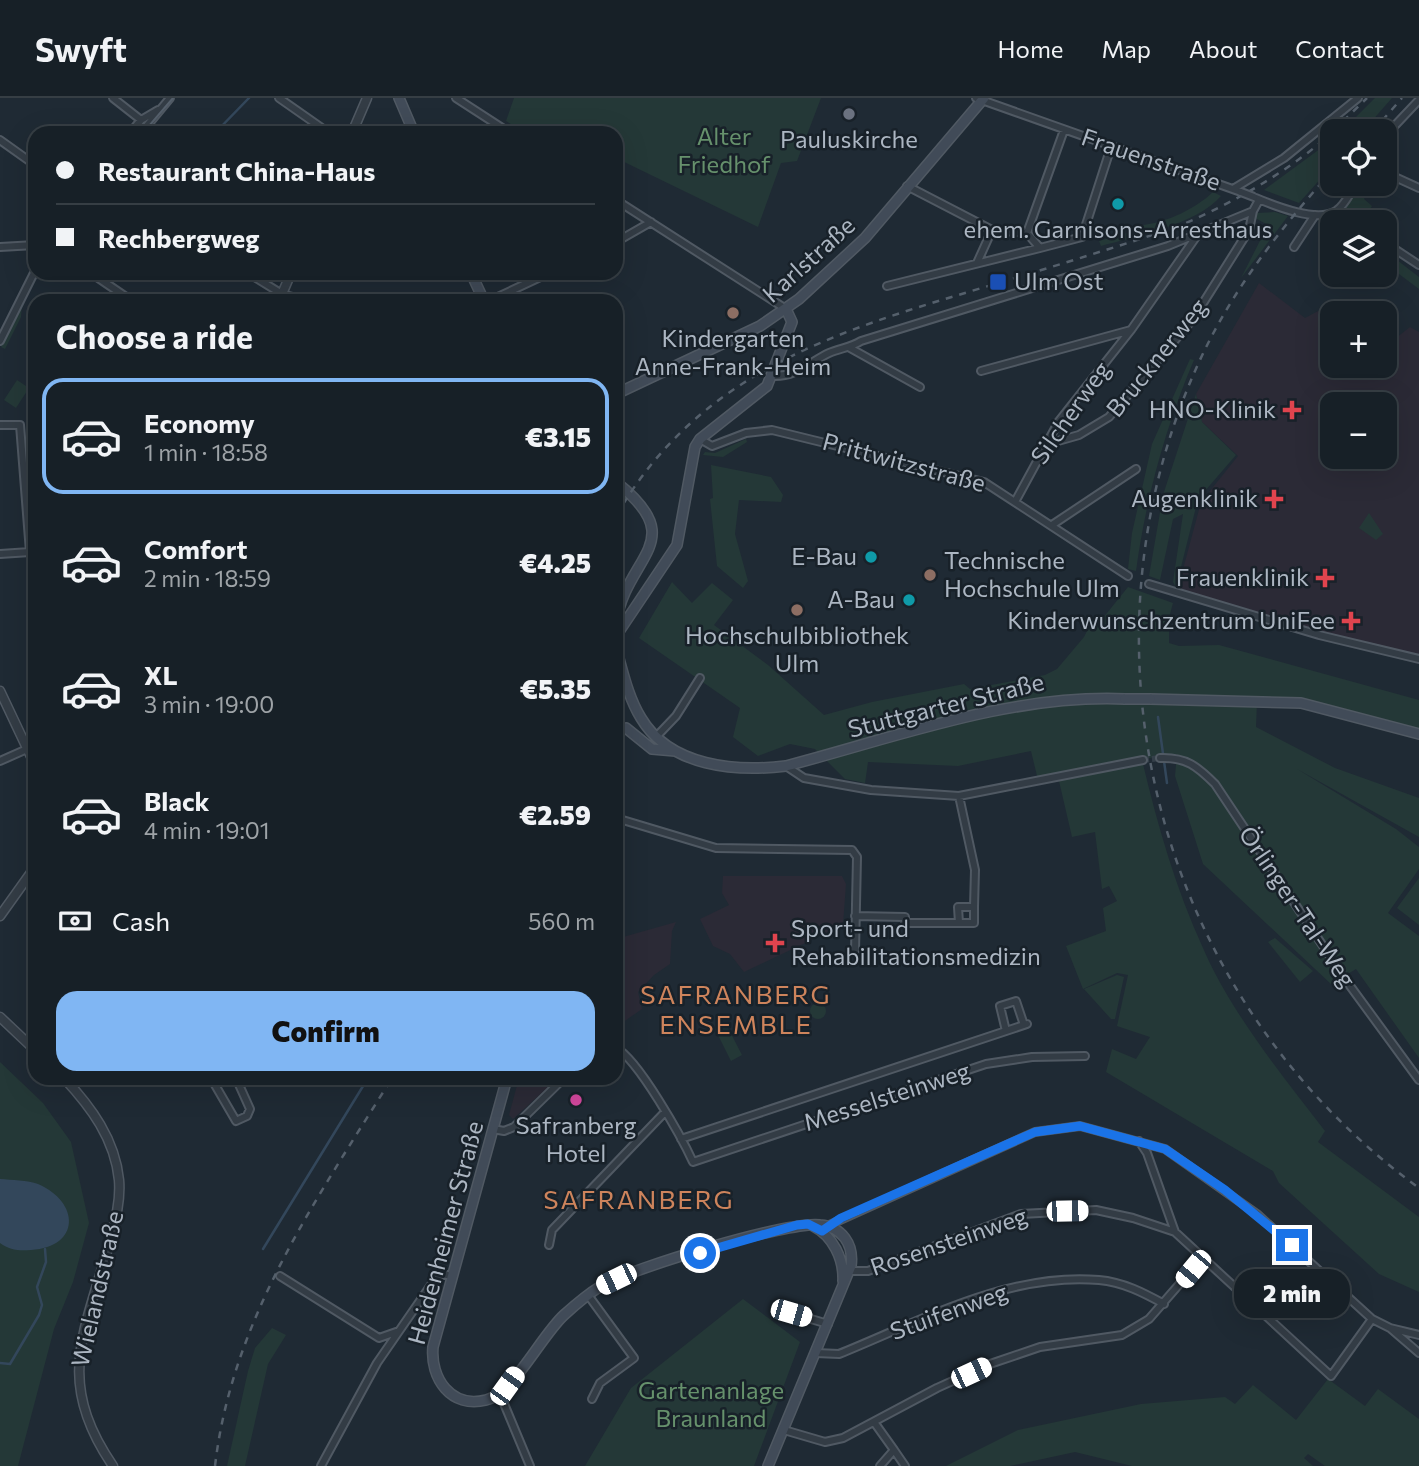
<!DOCTYPE html>
<meta charset="utf-8">
<style>
:root{--surface:#172027;--page:#20282f;--text:#f1f3f6;--muted:#9ea3a7;--line:#363e44;--accent:#80b6f3}
body{margin:0;font-family:Commissioner,sans-serif;background:var(--page);color:var(--text);height:100vh;display:flex;flex-direction:column;font-size:26px;white-space:nowrap}
*{box-sizing:border-box;margin:0}
p{font-size:23px;color:var(--muted)}
.icon{flex:none;width:38px;height:38px;fill:none;stroke:currentColor;stroke-width:2;stroke-linecap:round;stroke-linejoin:round}
.map{position:relative;flex:1;overflow:hidden}
.drawer{position:absolute;left:28px;top:196px;width:595px;height:791px;display:flex;flex-direction:column;background:var(--surface);border-radius:21px;box-shadow:0 7px 28px #0002,0 0 0 2px var(--line)}
.drawer>*{flex:none}
.banner{position:absolute;left:28px;top:28px;width:595px;height:154px;border-radius:21px;box-shadow:0 7px 28px #0002,0 0 0 2px var(--line);display:grid;align-content:center;height:154px;padding:0 28px;background:var(--surface)}
.tools{position:absolute;left:1320px;top:21px;display:grid;gap:14px}
.tools a{display:grid;place-items:center;width:77px;height:77px;border-radius:14px;background:var(--surface);box-shadow:0 7px 28px #0002,0 0 0 2px var(--line);font-size:35px}
.end{position:absolute;width:32px;height:32px;margin:-16px;border:9px solid #1a73e8;background:#fff;box-shadow:0 0 0 4px #fff}
.from{border-radius:50%}
.bubble{position:absolute;height:49px;border-radius:21px;background:var(--surface);box-shadow:0 7px 28px #0002,0 0 0 2px var(--line);font-size:23px;font-weight:800;line-height:49px;text-align:center}
.car{position:absolute;width:21px;height:42px;margin:-21px -10px;border-radius:9px;box-shadow:0 0 5px 2px #0007;background:linear-gradient(#fff 24%,#345 0 40%,#fff 0 76%,#345 0 86%,#fff 0)}
.banner b{display:flex;align-items:center;gap:24px;height:66px;font-size:26px}
.banner b+b{border-top:2px solid var(--line)}
.banner i{width:18px;height:18px;background:var(--text)}
ul{padding:0;list-style:none}
li{display:flex;align-items:center;gap:21px;height:116px;margin:0 14px 10px;padding:0 14px;border:4px solid transparent;border-radius:21px}
li div{flex:1}
li b{display:block;font-size:26px}
li em{font-style:normal;font-weight:800}
li.active{border-color:var(--accent)}
li>.icon{width:63px;height:63px;stroke-width:1.5}
h2{padding:0 28px;font-size:32px;line-height:84px}
.pay{display:flex;align-items:center;gap:18px;height:77px;padding:0 28px;font-size:26px}
.pay p{margin-inline-start:auto}
.primary-button{display:flex;gap:14px;margin-top:auto;padding:14px 28px}
.primary-button a{flex:1;height:80px;border-radius:21px;background:var(--accent);color:#111;font-size:28px;font-weight:800;line-height:80px;text-align:center}
header{display:flex;align-items:center;gap:42px;box-sizing:border-box;height:98px;padding:0 35px;background:var(--surface);border-bottom:2px solid var(--line)}
header strong{font-size:33px}
nav{display:flex;gap:38px;margin-inline-start:auto;font-size:24px}
.map>svg:first-child{display:block}
.medical{fill:#2b2a36;fill-rule:evenodd}
.green{fill:#243837}
.water{fill:#33475b}
.lines{fill:none;stroke-linecap:round;stroke-linejoin:round}
.stream{stroke:#33475b;stroke-width:2.5}
.minor-tunnel{stroke:#343f49;stroke-width:6;stroke-dasharray:6 3;stroke-linecap:butt}
.minor-casing{stroke:#505963;stroke-width:10}
.tertiary-casing{stroke:#505963;stroke-width:11}
.secondary-casing{stroke:#505963;stroke-width:12}
.minor{stroke:#333c45;stroke-width:6}
.tertiary{stroke:#333c45;stroke-width:8}
.secondary{stroke:#414b58;stroke-width:9}
.tram{stroke:#55606c;stroke-width:2}
.rail{stroke:#55606c;stroke-width:2.5;stroke-dasharray:7 7;stroke-linecap:butt}
.minor-bridge-casing{stroke:#505963;stroke-width:10;stroke-linecap:butt}
.secondary-bridge-casing{stroke:#505963;stroke-width:12;stroke-linecap:butt}
.minor-bridge{stroke:#333c45;stroke-width:6}
.secondary-bridge{stroke:#414b58;stroke-width:9}
.route{stroke:#1a73e8;stroke-width:9}
.worship-dot{fill:#6b7280;stroke:#182129;stroke-width:2.5}
.culture-dot{fill:#0f9aa8;stroke:#182129;stroke-width:2.5}
.transit-dot{fill:#1a4fb4;stroke:#182129;stroke-width:2.5}
.education-dot{fill:#8d6e63;stroke:#182129;stroke-width:2.5}
.health-dot{fill:#e0444e;stroke:#182129;stroke-width:2.5}
.hotel-dot{fill:#d1479c;stroke:#182129;stroke-width:2.5}
.labels{text-anchor:middle;stroke-width:5;stroke-linejoin:round;paint-order:stroke}
.park-label{font-size:24px;fill:#66916c;stroke:#182129}
.poi-label{font-size:24px;fill:#acb6c2;stroke:#182129;text-anchor:end}
.street-label{font-size:24px;fill:#acb6c2;stroke:#182129}
.neighbourhood-label{font-size:26px;letter-spacing:2px;fill:#ce845c;stroke:#182129}
</style>
<header>
<strong>Swyft</strong>
<nav><a>Home</a><a>Map</a><a>About</a><a>Contact</a></nav>
</header>
<div class="map">
<svg width="1419" height="1368" viewBox="0 0 1419 1368">
<rect width="100%" height="100%" fill="#1f2a34"/>
<path class="medical" d="M1259,185L1305,220L1324,210L1345,207L1357,215H1332V268H1384V238L1391,244L1410,229L1419,234V557L1327,535L1178,490L1201,404L1238,358L1202,324L1196,296ZM1332,306H1384V359H1332Z
M723,778H842L846,786L843,827L744,874L730,856L713,848L700,821L729,807L722,795Z
M676,824L672,833L670,866L654,877L638,894L642,911L616,929V841Z
M519,980H558L513,1021L509,1017Z"/>
<path class="green" d="M514,0H821L797,63L781,65L758,129L616,60V35H566L553,29L549,35H525L506,23Z
M1375,0H1392L1363,33H1342Z
M1332,42V68L1299,105L1264,92Z
M1360,86H1372L1364,101L1372,108L1363,124H1342L1334,119L1341,115Z
M1213,94L1221,98C1197,126 1137,138 1101,148L1099,143L1133,133V128C1161,127 1193,113 1213,94Z
M1275,114L1288,118L1241,180L1268,127L1255,120L1257,115Z
M1397,162L1419,179V191L1391,170Z
M22,206L21,219L5,251L1,249Z
M1190,261L1194,262C1165,330 1146,400 1136,473L1128,471L1132,435L1152,346Z
M17,282L29,290L16,310L4,302Z
M1196,296L1202,324L1236,357L1198,401L1176,489L1173,484L1183,416L1173,421L1160,482L1149,478L1163,397Z
M746,341L747,344L723,359L703,357L705,354L715,355Z
M711,367L771,379L783,397L781,404L739,402L735,436L748,483L743,490L717,468L710,401L713,400Z
M1369,415L1383,436L1376,442L1359,430Z
M672,484L692,505L712,485L733,502L714,527L768,567L824,617L872,604L964,586L970,591L1045,577L1057,571L1084,539L1091,525L1103,520L1128,489L1173,505L1169,520V545L1179,548L1219,547L1419,602V632L1387,626L1310,602L1257,604L1256,629L1335,670L1419,700V739L1297,671L1396,731L1419,749V771L1388,815L1419,838V960L1356,871L1331,886L1203,766L1175,678L1177,656L1123,664L1038,682L1031,653L958,668L868,664L865,685L845,681L815,651L790,646L758,658L733,639L740,610L639,540Z
M1143,666C1158,729 1176,791 1203,850C1230,913 1283,979 1325,1033L1318,1044L1419,1119V1194L1379,1176L1279,1085L1273,1073L1106,974L1112,951L1136,961L1150,939L1117,928L1128,877L1117,875L1083,891L1066,848L1106,833L1103,810L1117,803L1109,788L1102,791L1095,734L1072,739L1059,683Z
M1419,780V827L1397,810Z
M1275,840L1313,873L1300,884L1268,844Z
M1117,877L1124,879L1115,921H1111L1084,891Z
M810 913a8 8 0 1 1 16 0a8 8 0 1 1-16 0Z
M726,926L742,957L731,963L715,931Z
M0,964L43,1005L71,1044L89,1125L73,1184L54,1231L18,1368H0Z
M743,1201L800,1244L754,1368H585L631,1290Z
M272,1230L286,1237L268,1266L245,1368H227L248,1273L255,1250Z
M1328,1281L1365,1308L1378,1291L1419,1321V1368H1325L1308,1356L1304,1360L1313,1368H1132L1075,1354L1010,1368H946L1018,1332L1141,1306L1225,1299L1235,1306L1253,1287L1296,1322Z"/>
<path class="water" d="M0,1081C11,1082 28,1082 38,1086C80,1104 81,1149 31,1152C18,1153 10,1152 0,1145Z"/>
<g class="lines">
<path class="stream" d="M215,35L249,0
M1158,619L1167,685
M263,1151L368,980
M0,1265L10,1266L39,1217L42,1207L37,1189L46,1164L45,1151"/>
<path class="minor-tunnel" d="M1143,662L1160,660"/>
<defs>
<path id="minor" d="M113,0L141,22
M279,0L329,35
M456,0L510,35
M976,0L1241,94
M130,35L141,22L158,12
M141,35L170,0
M1384,39L1419,2
M0,42L35,67
M1384,74L1419,90
M907,88L992,132L1027,135
M1233,91L1284,60L1358,0
M1256,100C1275,108 1317,125 1336,113C1345,107 1350,95 1356,86
M616,102L786,211
M1027,135L1040,150L1082,139L1111,49
M1027,135L1064,32
M616,144L651,124
M1384,144L1419,167
M0,149L35,147
M1294,149L1315,117
M977,165L992,132
M91,175L132,203
M248,175L282,196L307,203
M887,188L1040,150
M489,203L549,175
M0,243L35,173
M850,250L920,289
M981,273L1131,232
M773,278C796,279 810,264 829,255C840,250 850,250 861,243L1168,148L1253,113
M0,327H20L30,454L0,456
M700,341L712,348L746,335L772,332L984,384L1128,478
M1044,347L1079,337L1109,319L1193,221L1249,132L1253,113L1259,102
M1016,402L1059,323L1131,232L1196,139
M1052,427L1136,371
M1149,486L1319,537L1419,561
M656,639L676,618L700,580
M1160,660C1186,659 1197,668 1215,686L1345,881L1419,982
M0,663L27,651
M786,668L804,680L871,692L959,698L1143,662
M959,698L975,772L974,809
M616,720L716,750L852,752L857,759L855,854
M855,818L905,819V825H974V809H958L959,825
M1006,933L1000,908L1016,903L1024,927
M616,950C638,961 682,1040 693,1064L986,966L1032,959L1085,958
M211,980L236,1023L247,1018L250,1011L236,980
M493,1031L504,1033L514,1029L564,980
M681,1041L1027,926
M1139,1043L1147,1055L1175,1134
M827,1128L1035,1034L1080,1028L1165,1051L1257,1116L1372,1221L1390,1230L1419,1237
M549,1147L552,1132L665,1014
M848,1173H868L1021,1116L1096,1112L1133,1120L1175,1134L1331,1278L1372,1221
M280,1178L379,1240L399,1233
M588,1197L634,1260L600,1285L592,1301
M777,1211L828,1226
M1390,1230L1419,1255
M816,1255L839,1256C921,1223 1008,1174 1099,1182C1123,1184 1144,1195 1164,1206
M500,1296L530,1368
M874,1324L894,1352L880,1368
M784,1332L825,1344L843,1340L937,1290L990,1266L1040,1249L1122,1237L1149,1221L1203,1159
M894,1352L905,1368
M321,1368L377,1265L435,1181L443,1176L451,1178"/>
<path id="tertiary" d="M352,35L367,0
M279,203L291,175
M0,593L35,667
M0,818L35,769
M0,919L35,952
M64,980C91,1009 115,1041 119,1082C121,1105 114,1127 108,1150C83,1238 56,1285 113,1368"/>
<path id="secondary" d="M399,0L414,35
M471,175L484,203
M616,296L760,228L799,201L865,140L984,0
M616,384C692,444 626,457 616,525
M616,538L677,447L695,349L700,341L767,288L792,224L786,211
M616,550C623,574 628,599 641,620C670,669 736,674 786,668C897,639 1010,596 1125,601
M1150,601L1301,605L1419,636
M616,634L626,630L652,651L675,653
M507,980L433,1249C430,1280 451,1311 486,1302C513,1296 541,1238 564,1217C575,1207 588,1196 601,1188C632,1170 788,1123 820,1127C842,1129 854,1146 851,1168L768,1368
M813,1128C833,1138 844,1161 843,1183"/>
</defs>
<use href="#minor" class="minor-casing"/>
<use href="#tertiary" class="tertiary-casing"/>
<use href="#secondary" class="secondary-casing"/>
<use href="#minor" class="minor"/>
<use href="#tertiary" class="tertiary"/>
<use href="#secondary" class="secondary"/>
<path class="tram" d="M143,35L173,0"/>
<path class="rail" d="M1333,33L1367,0
M1373,33L1402,0
M1332,73C1280,131 1232,192 1199,264C1066,555 1160,902 1419,1090
M616,418C699,274 837,233 985,189C1049,170 1113,150 1177,129C1233,105 1286,75 1332,35
M215,1368C232,1221 316,1102 392,980"/>
<defs>
<path id="minor-bridge" d="M1241,94L1254,99"/>
<path id="secondary-bridge" d="M1125,601H1150"/>
</defs>
<use href="#minor-bridge" class="minor-bridge-casing"/>
<use href="#secondary-bridge" class="secondary-bridge-casing"/>
<use href="#minor-bridge" class="minor-bridge"/>
<use href="#secondary-bridge" class="secondary-bridge"/>
</g>
<g class="lines">
<path class="route" d="M700,1155L797,1127L808,1126L822,1133L841,1120L1035,1034L1080,1028L1165,1051L1225,1092L1292,1147"/>
</g>
<circle class="worship-dot" cx="849" cy="16" r="7"/>
<g class="culture-dot">
<circle cx="1118" cy="106" r="7"/>
<circle cx="871" cy="459" r="7"/>
<circle cx="909" cy="502" r="7"/>
</g>
<rect class="transit-dot" x="989" y="175" width="18" height="18" rx="3.5"/>
<g class="education-dot">
<circle cx="733" cy="215" r="7"/>
<circle cx="930" cy="477" r="7"/>
<circle cx="797" cy="512" r="7"/>
</g>
<g class="health-dot">
<path d="M1288.5 301.5h7v7h7v7h-7v7h-7v-7h-7v-7h7z"/>
<path d="M1270.5 390.5h7v7h7v7h-7v7h-7v-7h-7v-7h7z"/>
<path d="M1321.5 469.5h7v7h7v7h-7v7h-7v-7h-7v-7h7z"/>
<path d="M1347.5 512.5h7v7h7v7h-7v7h-7v-7h-7v-7h7z"/>
<path d="M771.5 834.5h7v7h7v7h-7v7h-7v-7h-7v-7h7z"/>
</g>
<circle class="hotel-dot" cx="576" cy="1002" r="7"/>
<g class="labels">
<g class="park-label">
<text x="724" y="47">Alter<tspan x="724" dy="28">Friedhof</tspan></text>
<text x="711" y="1301">Gartenanlage<tspan x="711" dy="28">Braunland</tspan></text>
</g>
<g class="poi-label">
<text x="849" y="50" text-anchor="middle">Pauluskirche</text>
<text x="1118" y="140" text-anchor="middle">ehem. Garnisons-Arresthaus</text>
<text x="1014" y="192" text-anchor="start">Ulm Ost</text>
<text x="733" y="249" text-anchor="middle">Kindergarten<tspan x="733" dy="28">Anne-Frank-Heim</tspan></text>
<text x="1276" y="320">HNO-Klinik</text>
<text x="1258" y="409">Augenklinik</text>
<text x="857" y="467">E-Bau</text>
<text x="944" y="471" text-anchor="start">Technische<tspan x="944" dy="28">Hochschule Ulm</tspan></text>
<text x="1309" y="488">Frauenklinik</text>
<text x="895" y="510">A-Bau</text>
<text x="1335" y="531">Kinderwunschzentrum UniFee</text>
<text x="797" y="546" text-anchor="middle">Hochschulbibliothek<tspan x="797" dy="28">Ulm</tspan></text>
<text x="791" y="839" text-anchor="start">Sport- und<tspan x="791" dy="28">Rehabilitationsmedizin</tspan></text>
<text x="576" y="1036" text-anchor="middle">Safranberg<tspan x="576" dy="28">Hotel</tspan></text>
</g>
<g class="street-label">
<text transform="translate(1151 62) rotate(19)" y="8">Frauenstraße</text>
<text transform="translate(809 162) rotate(-42)" y="8">Karlstraße</text>
<text transform="translate(1157 260) rotate(-51)" y="8">Brucknerweg</text>
<text transform="translate(1071 315) rotate(-55)" y="8">Silcherweg</text>
<text transform="translate(904 365) rotate(15)" y="8">Prittwitzstraße</text>
<text transform="translate(946 608) rotate(-14)" y="8">Stuttgarter Straße</text>
<text transform="translate(1297 809) rotate(56)" y="8">Örlinger-Tal-Weg</text>
<text transform="translate(887 999) rotate(-18)" y="8">Messelsteinweg</text>
<text transform="translate(446 1135) rotate(-75)" y="8">Heidenheimer Straße</text>
<text transform="translate(949 1144) rotate(-19)" y="8">Rosensteinweg</text>
<text transform="translate(98 1191) rotate(-77)" y="8">Wielandstraße</text>
<text transform="translate(949 1214) rotate(-20)" y="8">Stuifenweg</text>
</g>
<g class="neighbourhood-label">
<text x="736" y="906">SAFRANBERG<tspan x="736" dy="30">ENSEMBLE</tspan></text>
<text x="639" y="1111">SAFRANBERG</text>
</g>
</g>
</svg>
<div class="tools">
<a><svg class="icon" aria-label="locate" viewBox="0 0 24 24"><circle cx="12" cy="12" r="6"/><path d="M12 2v4M12 18v4M2 12h4M18 12h4"/></svg></a>
<a><svg class="icon" aria-label="layers" viewBox="0 0 24 24"><path d="M12 4l9 5-9 5-9-5zM3 14l9 5 9-5"/></svg></a>
<a>+</a>
<a>−</a>
</div>
<i class="end from" style="left:700px;top:1155px"></i>
<i class="end" style="left:1292px;top:1147px"></i>
<div class="bubble" style="left:1234px;top:1171px;width:116px">2 min</div>
<i class="car" style="left:1067px;top:1113px;rotate:89deg"></i>
<i class="car" style="left:1193px;top:1171px;rotate:220deg"></i>
<i class="car" style="left:616px;top:1181px;rotate:244deg"></i>
<i class="car" style="left:791px;top:1215px;rotate:106deg"></i>
<i class="car" style="left:971px;top:1275px;rotate:65deg"></i>
<i class="car" style="left:507px;top:1288px;rotate:36deg"></i>
<div class="banner">
<b><i class="from"></i>Restaurant China-Haus</b>
<b><i></i>Rechbergweg</b>
</div>
<section class="drawer">
<h2>Choose a ride</h2>
<ul>
<li class="active"><svg class="icon" aria-label="car" viewBox="0 0 24 24"><path d="M5 17H2v-5l4-1 3-4h7l3 4 3 1v5h-3M9 17h6M6 11h13"/><circle cx="7" cy="17" r="2"/><circle cx="17" cy="17" r="2"/></svg><div><b>Economy</b><p>1 min · 18:58</p></div><em>€3.15</em></li>
<li><svg class="icon" aria-label="car" viewBox="0 0 24 24"><path d="M5 17H2v-5l4-1 3-4h7l3 4 3 1v5h-3M9 17h6M6 11h13"/><circle cx="7" cy="17" r="2"/><circle cx="17" cy="17" r="2"/></svg><div><b>Comfort</b><p>2 min · 18:59</p></div><em>€4.25</em></li>
<li><svg class="icon" aria-label="car" viewBox="0 0 24 24"><path d="M5 17H2v-5l4-1 3-4h7l3 4 3 1v5h-3M9 17h6M6 11h13"/><circle cx="7" cy="17" r="2"/><circle cx="17" cy="17" r="2"/></svg><div><b>XL</b><p>3 min · 19:00</p></div><em>€5.35</em></li>
<li><svg class="icon" aria-label="car" viewBox="0 0 24 24"><path d="M5 17H2v-5l4-1 3-4h7l3 4 3 1v5h-3M9 17h6M6 11h13"/><circle cx="7" cy="17" r="2"/><circle cx="17" cy="17" r="2"/></svg><div><b>Black</b><p>4 min · 19:01</p></div><em>€2.59</em></li>
</ul>
<div class="pay"><svg class="icon" aria-label="cash" viewBox="0 0 24 24"><path d="M3 7h18v10H3z"/><circle cx="12" cy="12" r="2"/></svg>Cash<p>560 m</p></div>
<div class="primary-button"><a>Confirm</a></div>
</section>
</div>
